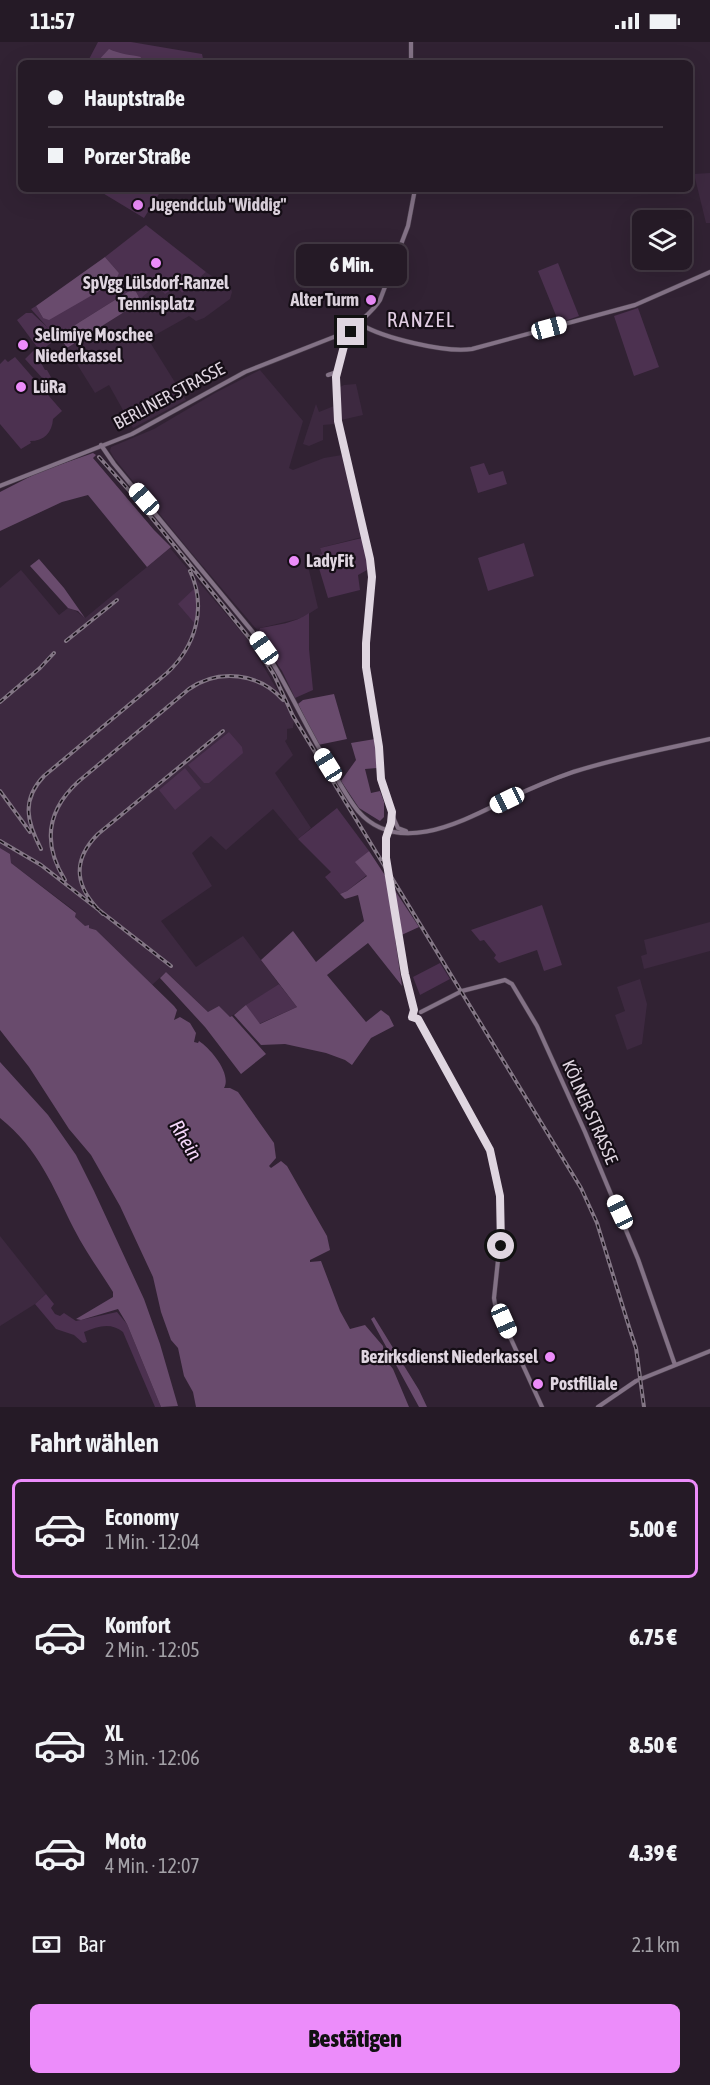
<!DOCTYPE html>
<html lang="de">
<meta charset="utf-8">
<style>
:root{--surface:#251a26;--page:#2d232e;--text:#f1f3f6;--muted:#a3a1a7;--line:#423843;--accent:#ec8cfa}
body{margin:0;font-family:"Asap Condensed",sans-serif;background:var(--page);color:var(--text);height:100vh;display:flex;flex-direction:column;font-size:22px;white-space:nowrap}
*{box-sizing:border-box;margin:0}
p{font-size:20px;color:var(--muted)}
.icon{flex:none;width:33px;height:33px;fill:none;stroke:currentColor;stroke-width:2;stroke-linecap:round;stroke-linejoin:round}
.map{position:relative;height:1365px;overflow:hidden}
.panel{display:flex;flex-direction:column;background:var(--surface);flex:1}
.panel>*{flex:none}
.banner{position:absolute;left:18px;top:18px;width:675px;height:132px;border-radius:9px;box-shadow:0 6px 24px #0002,0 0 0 2px var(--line);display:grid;align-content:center;height:132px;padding:0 30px;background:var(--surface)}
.fabs{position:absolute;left:632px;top:168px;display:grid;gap:12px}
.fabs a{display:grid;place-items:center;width:60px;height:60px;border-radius:9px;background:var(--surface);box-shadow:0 6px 24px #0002,0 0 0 2px var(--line);font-size:30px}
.end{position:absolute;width:27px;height:27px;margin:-14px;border:8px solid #dfd5e0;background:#111;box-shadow:0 0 0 3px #111}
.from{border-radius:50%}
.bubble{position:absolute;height:42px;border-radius:9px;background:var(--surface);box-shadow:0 6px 24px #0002,0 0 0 2px var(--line);font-size:20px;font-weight:800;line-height:42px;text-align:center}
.car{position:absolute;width:18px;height:36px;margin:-18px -9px;border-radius:8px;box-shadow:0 0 4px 2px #0007;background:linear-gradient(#fff 24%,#345 0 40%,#fff 0 76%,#345 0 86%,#fff 0)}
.banner b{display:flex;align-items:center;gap:21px;height:57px;font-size:22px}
.banner b+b{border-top:2px solid var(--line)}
.banner i{width:15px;height:15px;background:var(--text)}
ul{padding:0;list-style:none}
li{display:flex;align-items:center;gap:18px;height:99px;margin:0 12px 9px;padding:0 18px;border:3px solid transparent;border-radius:9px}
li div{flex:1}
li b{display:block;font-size:22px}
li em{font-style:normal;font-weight:800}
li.active{border-color:var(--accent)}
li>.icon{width:54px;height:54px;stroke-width:1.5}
h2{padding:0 30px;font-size:27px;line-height:72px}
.pay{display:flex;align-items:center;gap:15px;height:66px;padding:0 30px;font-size:22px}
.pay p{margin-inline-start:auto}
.action{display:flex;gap:12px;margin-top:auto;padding:12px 30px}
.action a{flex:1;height:69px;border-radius:9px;background:var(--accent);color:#111;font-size:24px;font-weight:800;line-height:69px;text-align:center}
.status{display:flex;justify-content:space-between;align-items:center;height:42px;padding:0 30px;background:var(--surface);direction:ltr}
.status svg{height:16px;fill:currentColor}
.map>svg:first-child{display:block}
.built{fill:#3d2940}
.green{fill:#4c3150}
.forest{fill:#694b6d}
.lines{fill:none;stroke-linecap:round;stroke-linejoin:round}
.secondary-casing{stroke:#4c404e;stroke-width:5}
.secondary{stroke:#837286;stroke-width:4}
.rail-casing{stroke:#837685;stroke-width:4}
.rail{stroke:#150e16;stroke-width:1.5;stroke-dasharray:4.5;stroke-linecap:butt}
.route{stroke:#dfd5e0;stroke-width:8}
.poi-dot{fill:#ec8cfa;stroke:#150e16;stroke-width:2}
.labels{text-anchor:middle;stroke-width:4.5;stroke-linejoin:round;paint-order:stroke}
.poi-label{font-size:18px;font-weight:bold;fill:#dfd5e0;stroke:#150e16;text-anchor:start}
.street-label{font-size:18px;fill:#dfd5e0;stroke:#150e16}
.water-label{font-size:20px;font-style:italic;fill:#f5d7fa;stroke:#150e16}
.quarter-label{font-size:21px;letter-spacing:1.5px;fill:#e2cee4;stroke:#150e16}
</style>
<div class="status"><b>11:57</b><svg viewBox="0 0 49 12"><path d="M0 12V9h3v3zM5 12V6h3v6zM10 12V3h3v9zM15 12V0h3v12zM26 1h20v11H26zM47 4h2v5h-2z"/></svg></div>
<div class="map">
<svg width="710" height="1365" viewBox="0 0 710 1365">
<rect width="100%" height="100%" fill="#312233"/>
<path class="built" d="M710,131V181H706L694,132Z
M206,230L231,247L232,250L230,257L204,276L196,279L189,274L148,297L186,358L133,386L109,343L95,351L67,306L137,262L140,257L157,243L177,244L182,251Z
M260,328L303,379L289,426L293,428L324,416L342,413L362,495L320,506L322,512L315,513L316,518L307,520L318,566L302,576L260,586L258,589L189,508L114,416L110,409L111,405L154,387L215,351Z
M356,342L363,373L341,378L340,345L344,343Z
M316,362L319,370L334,364L335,379L334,382L323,383V398L309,404L303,402Z
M170,506L248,598L294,677L293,686L287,687V697L285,699L293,713L275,731L311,786L298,797L273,767L226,808L211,794L192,811L212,844L161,879L196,925L243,894L279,942L230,975L208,970L166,930L152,943L96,888L85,885L75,875L76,870L11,821L10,812L0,806V546L21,528L59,573L68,566H72L85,576Z
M710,880V909L644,927L641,914L647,912L644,898Z
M640,937L647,962L642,1002L627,1008L615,973L625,969L617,945Z
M0,1194L46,1252L35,1262L0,1284Z"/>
<path class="green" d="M98,0H131L202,12L204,21H87Z
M96,147H162L144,176Z
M146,183L206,230L182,251L177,244L165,252L157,243L140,257L134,246L59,293L58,296L36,312L45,328H47L57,346L54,349L25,317L37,305L17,278L26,271H32L48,286L31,267L36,264L43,276L119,231L105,215Z
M558,221L579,274L559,281L538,229Z
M638,266L659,325L634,334L614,274Z
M15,315L62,369L53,377C52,391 44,399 30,399L31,401L21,407L0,382V322L5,317L8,320Z
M484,421L489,433L503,429L507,442L478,451L470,425Z
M362,496L367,519V528L358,533L360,548L328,556L315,513L322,512L320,506Z
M524,501L534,534L488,549L478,516Z
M195,546L198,567L196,583L178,562Z
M309,571V607L313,648L295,656L282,629L257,592L260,586C277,583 295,581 309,571Z
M229,690L242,705L243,711L209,741H204L188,723Z
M185,726L201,746L175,768L159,748Z
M337,766L369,809L356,820L367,833L347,849L340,852L325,835L331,830L298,797Z
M542,863L562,923L544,929L537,908L499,921L494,916L496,913L484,898L480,899L471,888Z
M440,921L450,937L420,953L413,935Z
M279,942L297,965L259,982L246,963Z
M46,1252L54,1262L51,1266L55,1272L60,1274L64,1271L76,1279L117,1270L127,1282L161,1365H155L123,1290C111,1280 98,1284 84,1290L87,1300L83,1301L74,1293L56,1287L35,1262Z"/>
<path class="forest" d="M109,7C119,12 132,13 141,15L138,21H96Z
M105,215L119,231L115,240L49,278L43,276L36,264Z
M134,246L140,257L137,262L67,306L59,293Z
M93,411L96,413L93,416L154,488L171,505L147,525L88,453L62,460L0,489V450L39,430Z
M39,517L64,546L85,576L78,569L68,566L30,524Z
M334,652L347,697L318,703L298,662L303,658Z
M375,697L377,726L365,727L371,751L380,749L384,760V775L380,779L359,766L341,739L356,718L351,701Z
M0,806L10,812L11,821L76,871L75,875L85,884L89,883V886L96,888L174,964L177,968L174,978L180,975L190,981L196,991L194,1000L198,1001L199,999C211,1007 232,1032 224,1046H230L238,1050L274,1101L276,1116L269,1124L271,1126L281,1119L287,1124L327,1194L330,1208L310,1218V1220L321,1219L340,1269L350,1287L365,1283L383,1304L384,1315L393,1327L409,1365H196L193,1350L184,1334L178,1306L171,1298L161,1270L153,1235L120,1164L91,1113L69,1087L29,1025L0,988Z
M369,809L419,885L395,896L402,944L368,901L327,933L366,980L381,968L389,974L394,984L371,996L352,1023L345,1018L326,1011L285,1002L261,1003L234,973L246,963L260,982L297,965L261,918L293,889L316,920L364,879L358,853L345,857L340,852L347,849L367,834L355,820Z
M166,930L208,970L219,964L230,975L232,974L266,1012L241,1032L205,985L160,936Z
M0,1020L48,1073L76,1113L94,1149L144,1257L160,1302L178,1364L161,1365L127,1282L118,1267L81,1278L76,1277L113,1255V1250C100,1229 85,1209 74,1187C53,1145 39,1107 0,1076Z
M374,1275L419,1348L427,1365H419L371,1277Z"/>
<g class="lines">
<defs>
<path id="secondary" d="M411,0V21
M360,282C383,296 445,311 472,307L635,263L710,230
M328,333L337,330
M101,403L114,422L252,589C285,635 306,688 336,735C343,747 350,759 358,769C398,815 463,779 506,758C527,748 550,738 573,730C617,716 664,707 710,697
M0,444L132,392L245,330L344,291L351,290
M392,773L398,786L406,789
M414,968L405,932L388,830L385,801L392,770L381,737L379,705L366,625V601L372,535L370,517C360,452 316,360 347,296C354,281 371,273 380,258L408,184L415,147
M414,968L412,975L418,977
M421,970L462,949L505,938L512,942L537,984L585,1090L638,1217L675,1323
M418,977L485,1097L493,1121L500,1154L501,1190L494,1256L495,1262L542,1365
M598,1365L636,1339L710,1309"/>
</defs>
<use href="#secondary" class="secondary-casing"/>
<use href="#secondary" class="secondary"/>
<defs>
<path id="rail" d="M99,415L134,454L255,603L274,633L293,674L581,1146L597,1181L630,1288L636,1306L644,1365
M66,599L117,558
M0,660L40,626L54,611
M0,749L30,790
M0,799L41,823L171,924
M41,807C27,780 21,758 44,734L167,631C196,604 207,565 190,529
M65,838C42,801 47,768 79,739L189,647C219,626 259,631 283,658
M103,872C76,847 70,820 98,792L223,689"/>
</defs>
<use href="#rail" class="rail-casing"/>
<use href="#rail" class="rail"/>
</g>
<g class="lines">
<path class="route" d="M351,290L344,304L336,335L338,379L370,517L372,535L366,601V625L379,705L381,737L392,770L391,781L386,796V816L405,932L414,968L412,975L418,977L490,1108L500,1154L501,1204"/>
</g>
<g class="poi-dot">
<circle cx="138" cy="163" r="6"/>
<circle cx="156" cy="221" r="6"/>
<circle cx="371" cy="258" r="6"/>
<circle cx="23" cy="303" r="6"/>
<circle cx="21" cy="345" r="6"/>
<circle cx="294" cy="519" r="6"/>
<circle cx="550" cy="1315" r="6"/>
<circle cx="538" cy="1342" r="6"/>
</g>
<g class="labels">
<g class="poi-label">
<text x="150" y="169">Jugendclub "Widdig"</text>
<text x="156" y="247" text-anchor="middle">SpVgg Lülsdorf-Ranzel<tspan x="156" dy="21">Tennisplatz</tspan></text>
<text x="359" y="264" text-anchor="end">Alter Turm</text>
<text x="35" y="299">Selimiye Moschee<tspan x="35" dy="21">Niederkassel</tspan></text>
<text x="33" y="351">LüRa</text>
<text x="306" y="525">LadyFit</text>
<text x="538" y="1321" text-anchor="end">Bezirksdienst Niederkassel</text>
<text x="550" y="1348">Postfiliale</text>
</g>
<g class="street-label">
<text transform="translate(169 354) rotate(-28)" y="6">BERLINER STRASSE</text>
<text transform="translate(590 1070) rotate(66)" y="6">KÖLNER STRASSE</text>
</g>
<g class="water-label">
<text transform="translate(186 1098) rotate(59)" y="7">Rhein</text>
</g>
<g class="quarter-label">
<text x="421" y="285">RANZEL</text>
</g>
</g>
</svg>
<div class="fabs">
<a><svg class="icon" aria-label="layers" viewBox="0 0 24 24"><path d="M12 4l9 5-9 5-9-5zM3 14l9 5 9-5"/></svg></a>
</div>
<i class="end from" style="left:501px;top:1204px"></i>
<i class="end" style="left:351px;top:290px"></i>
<div class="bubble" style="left:296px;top:202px;width:111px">6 Min.</div>
<i class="car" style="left:549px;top:286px;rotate:75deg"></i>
<i class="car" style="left:144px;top:457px;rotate:319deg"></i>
<i class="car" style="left:264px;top:606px;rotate:325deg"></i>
<i class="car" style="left:328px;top:723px;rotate:328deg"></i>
<i class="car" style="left:507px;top:758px;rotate:244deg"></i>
<i class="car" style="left:620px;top:1170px;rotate:335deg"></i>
<i class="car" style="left:504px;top:1279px;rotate:156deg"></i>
<div class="banner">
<b><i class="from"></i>Hauptstraße</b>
<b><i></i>Porzer Straße</b>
</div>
</div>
<section class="panel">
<h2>Fahrt wählen</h2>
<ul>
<li class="active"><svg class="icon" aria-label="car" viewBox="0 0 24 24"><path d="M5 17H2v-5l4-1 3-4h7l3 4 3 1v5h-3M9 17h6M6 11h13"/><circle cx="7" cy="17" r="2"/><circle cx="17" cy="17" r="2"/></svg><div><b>Economy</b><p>1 Min. · 12:04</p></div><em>5.00 €</em></li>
<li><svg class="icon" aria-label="car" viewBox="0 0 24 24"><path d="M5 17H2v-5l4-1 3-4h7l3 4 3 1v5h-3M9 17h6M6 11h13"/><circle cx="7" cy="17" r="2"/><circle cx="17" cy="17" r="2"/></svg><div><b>Komfort</b><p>2 Min. · 12:05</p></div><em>6.75 €</em></li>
<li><svg class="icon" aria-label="car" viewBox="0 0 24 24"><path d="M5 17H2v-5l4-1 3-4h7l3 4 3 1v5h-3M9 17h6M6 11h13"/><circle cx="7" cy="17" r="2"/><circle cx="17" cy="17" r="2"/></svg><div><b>XL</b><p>3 Min. · 12:06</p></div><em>8.50 €</em></li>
<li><svg class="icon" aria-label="car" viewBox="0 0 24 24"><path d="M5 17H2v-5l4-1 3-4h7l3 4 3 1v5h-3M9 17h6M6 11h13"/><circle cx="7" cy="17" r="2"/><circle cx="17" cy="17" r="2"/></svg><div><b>Moto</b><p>4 Min. · 12:07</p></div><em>4.39 €</em></li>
</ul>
<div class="pay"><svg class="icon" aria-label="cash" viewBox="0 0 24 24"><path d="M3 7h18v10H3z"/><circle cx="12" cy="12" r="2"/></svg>Bar<p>2.1 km</p></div>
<div class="action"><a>Bestätigen</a></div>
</section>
